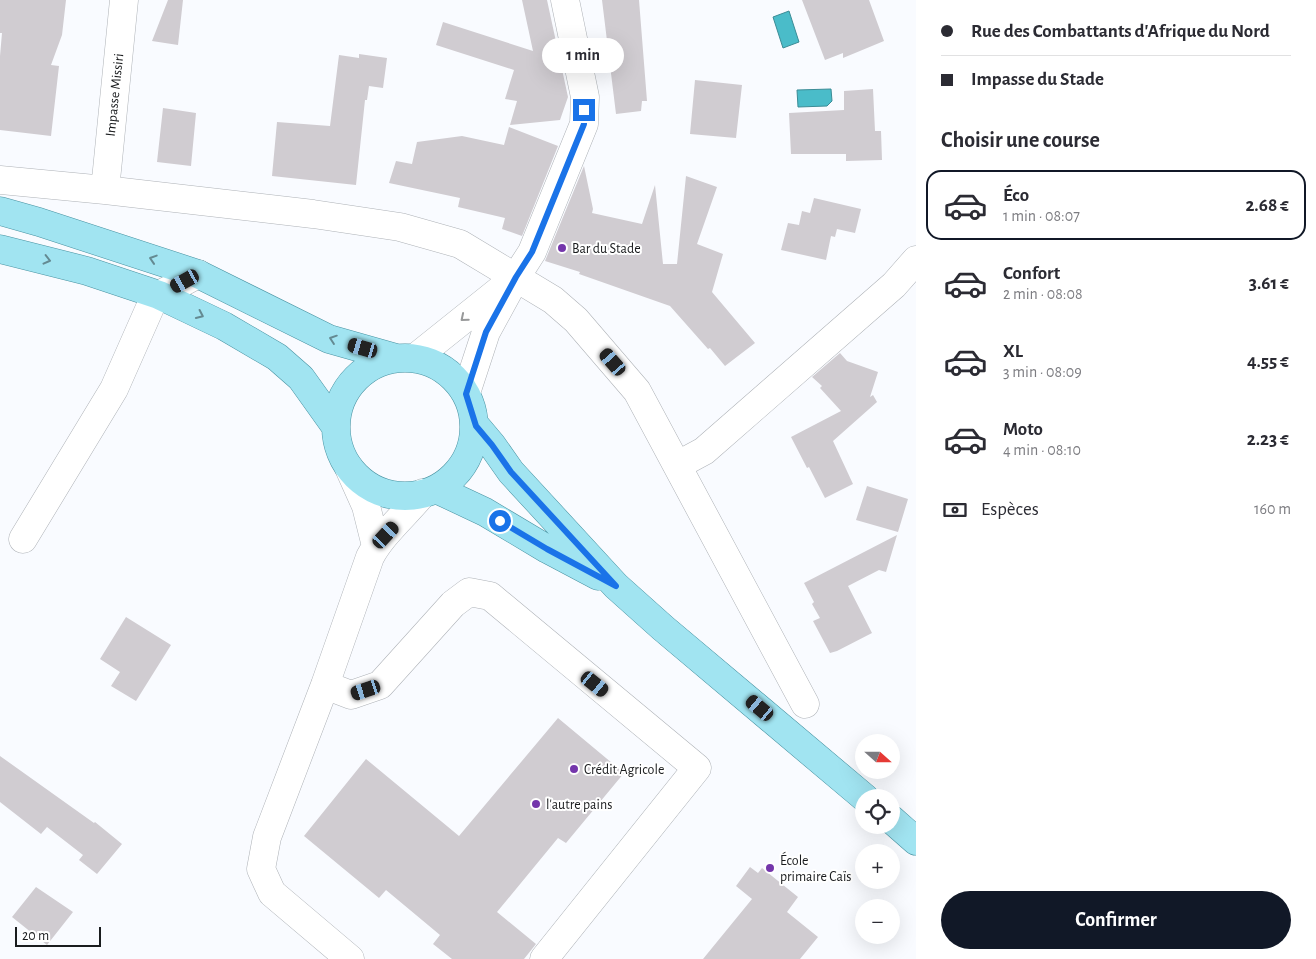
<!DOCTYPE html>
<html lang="fr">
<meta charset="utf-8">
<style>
:root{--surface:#fff;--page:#f2f2f3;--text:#2b2b33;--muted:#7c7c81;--line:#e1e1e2;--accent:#111827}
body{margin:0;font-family:"Alegreya Sans",sans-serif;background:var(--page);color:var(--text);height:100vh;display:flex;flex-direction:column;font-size:19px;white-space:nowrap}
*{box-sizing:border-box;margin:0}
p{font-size:16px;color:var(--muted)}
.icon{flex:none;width:28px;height:28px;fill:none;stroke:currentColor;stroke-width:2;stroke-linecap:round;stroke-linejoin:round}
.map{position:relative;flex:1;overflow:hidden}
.details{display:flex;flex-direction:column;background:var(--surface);width:400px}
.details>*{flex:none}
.guide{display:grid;align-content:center;height:110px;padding:0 25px;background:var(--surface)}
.needle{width:32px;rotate:111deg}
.tools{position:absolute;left:855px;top:734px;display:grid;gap:10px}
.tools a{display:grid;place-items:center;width:45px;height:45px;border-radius:50%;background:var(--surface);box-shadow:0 5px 20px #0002;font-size:25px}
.scale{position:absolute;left:15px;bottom:12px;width:86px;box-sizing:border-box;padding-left:5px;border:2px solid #1a1c1e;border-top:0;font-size:14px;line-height:18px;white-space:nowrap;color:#1a1c1e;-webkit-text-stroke:4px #fff;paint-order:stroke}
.end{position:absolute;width:22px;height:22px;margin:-11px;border:6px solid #1a73e8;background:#fff;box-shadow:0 0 0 2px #fff}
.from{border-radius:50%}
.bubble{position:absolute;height:35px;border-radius:18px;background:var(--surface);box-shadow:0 5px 20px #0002;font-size:16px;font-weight:700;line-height:35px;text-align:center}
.car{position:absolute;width:15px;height:30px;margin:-15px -8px;border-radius:6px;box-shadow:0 0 4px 1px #0007;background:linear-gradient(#222 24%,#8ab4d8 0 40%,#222 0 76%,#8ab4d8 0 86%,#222 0)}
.guide b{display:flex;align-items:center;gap:18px;height:48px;font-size:19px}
.guide b+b{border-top:1px solid var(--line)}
.guide i{width:12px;height:12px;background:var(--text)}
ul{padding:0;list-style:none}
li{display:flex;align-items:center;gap:15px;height:70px;margin:0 10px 8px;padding:0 15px;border:2px solid transparent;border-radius:15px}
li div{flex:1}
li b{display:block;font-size:19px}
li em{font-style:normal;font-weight:700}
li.current{border-color:var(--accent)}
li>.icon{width:45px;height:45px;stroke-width:1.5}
h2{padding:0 25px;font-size:22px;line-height:60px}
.pay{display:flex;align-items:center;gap:12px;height:55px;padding:0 25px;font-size:19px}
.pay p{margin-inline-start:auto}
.button{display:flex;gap:10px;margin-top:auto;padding:10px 25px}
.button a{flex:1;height:58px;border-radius:30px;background:var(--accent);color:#fff;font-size:20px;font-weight:700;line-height:58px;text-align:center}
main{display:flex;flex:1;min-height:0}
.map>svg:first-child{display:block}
.water{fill:#4abcc9;stroke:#3c8c96}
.building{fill:#d0ccd1}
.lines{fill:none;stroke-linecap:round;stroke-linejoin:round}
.minor-casing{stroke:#aeb2b7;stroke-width:29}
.major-casing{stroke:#4992a1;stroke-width:29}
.minor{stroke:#fff;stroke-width:28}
.major{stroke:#a1e4f1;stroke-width:28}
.oneway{stroke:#648a92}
.oneway2{stroke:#98999a}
.route{stroke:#1a73e8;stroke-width:6}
.poi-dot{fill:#7436ab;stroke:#fff;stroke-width:2}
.labels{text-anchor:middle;stroke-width:4;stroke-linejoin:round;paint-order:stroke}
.street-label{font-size:14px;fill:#1a1c1e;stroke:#fff}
.poi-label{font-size:14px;fill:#1a1c1e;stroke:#fff;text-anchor:start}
</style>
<main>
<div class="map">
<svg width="916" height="959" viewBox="0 0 916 959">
<rect width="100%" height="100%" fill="#f9fbff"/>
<path class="water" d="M789,11L799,42L783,48L773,17Z
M831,89L832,101L827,106L798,107L797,90Z"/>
<path class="building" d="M0,0H66L62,35L51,65L59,66L51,136L0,130V56L2,33H0Z
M168,0H183L178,45L152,41Z
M522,0H547L568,97L560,120L510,125L517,101L505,99L514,70L436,45L443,22L533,51Z
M602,0H639L647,101H642L641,111L616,114Z
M802,0H869L884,41L843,58V53L825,60Z
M359,54L387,58L383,88L369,86L367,100H365L356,185L272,176L277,122L330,126L339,55L359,58Z
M695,80L742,85L736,138L690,134Z
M873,89L875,131H881L882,160L846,161V154H791L789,113L844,110V91Z
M163,108L196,113L191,166L157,162Z
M509,127L558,146L522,236L502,229L505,218L458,207L460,198L389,183L396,161L412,164L417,142L462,136L504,145Z
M584,166L593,209L592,213L642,224L655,185L663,264H677L686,176L717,187L697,244L723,254L712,292L755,343L725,366L710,348L708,349L670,306L579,274L580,272L545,261Z
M814,198L861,209L855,233L837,229L835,237L831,236L826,260L781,250L788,223L799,225L802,211L810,213Z
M840,353L847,361L878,372L870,397L873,395L877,402L833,441L853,484L825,498L809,467L807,468L791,437L841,411L820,388L822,386L812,377Z
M867,486L908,499L898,532L856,520Z
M897,535L886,572L879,570L848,586L872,633L837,651L830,653L813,621L820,618L812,604L814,602L804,583Z
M126,617L171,645L136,701L111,686L120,672L100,659Z
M558,718L624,773L566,843L558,838L497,912L536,944L524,959H452L433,944L440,935L386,890L379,898L304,836L366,759L459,836Z
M0,756L94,823L95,822L122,844L97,874L79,860L83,855L47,827L41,834L0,802Z
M750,867L758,873L762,868L798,897L787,912L818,937L800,959H703L752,899L736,886Z
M36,887L73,912L47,945L12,917Z"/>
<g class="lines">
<defs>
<path id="minor" d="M0,180L105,190L313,214L400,227L460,244L553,300L576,320L637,391L805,704
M105,190L124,0
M415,358L505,286
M466,393L486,332L516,277L532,252L584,124L585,97L565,0
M678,465L704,451L894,285L916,260
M349,468L366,506L376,546
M23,539L114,389L152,303L159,295L198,274
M325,685L351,695L380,685L453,604L469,592L490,596L697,768L544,959
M350,959L272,893L261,869L267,837L325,685L370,557C382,534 406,514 423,493"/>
<path id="major" d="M0,211L39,222L198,274L329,339L396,358
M0,249L87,271L159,295L224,326L277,357L301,378L336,427
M336 427a69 69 0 1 1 138 0a69 69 0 1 1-138 0Z
M476,426L492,445L511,472L616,586L663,628L865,798
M436,489L485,512L547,549L598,576
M891,819L916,841"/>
</defs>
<use href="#minor" class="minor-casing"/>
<use href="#major" class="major-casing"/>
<use href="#minor" class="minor"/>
<use href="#major" class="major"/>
</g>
<defs><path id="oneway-chevron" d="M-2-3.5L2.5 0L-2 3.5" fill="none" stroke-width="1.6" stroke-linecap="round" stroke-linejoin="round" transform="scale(1.25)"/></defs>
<g class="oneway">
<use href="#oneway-chevron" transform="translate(153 259) rotate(-162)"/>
<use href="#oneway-chevron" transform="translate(47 260) rotate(14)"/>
<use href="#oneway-chevron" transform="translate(200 315) rotate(25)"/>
<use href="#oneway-chevron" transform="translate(333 339) rotate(-161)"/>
</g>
<use class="oneway2" href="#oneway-chevron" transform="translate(464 318) rotate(140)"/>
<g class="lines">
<path class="route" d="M500,521L547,549L616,586L511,472L492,445L476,426L466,394L486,332L516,277L532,252L584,124V110"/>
</g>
<g class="poi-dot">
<circle cx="562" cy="248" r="5"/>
<circle cx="574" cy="769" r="5"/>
<circle cx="536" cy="804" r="5"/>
<circle cx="770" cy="868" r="5"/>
</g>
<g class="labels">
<g class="street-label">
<text transform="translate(114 95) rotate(-84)" y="5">Impasse Missiri</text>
</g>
<g class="poi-label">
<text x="572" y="253">Bar du Stade</text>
<text x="584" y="774">Crédit Agricole</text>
<text x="546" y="809">l'autre pains</text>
<text x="780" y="865">École<tspan x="780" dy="16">primaire Caïs</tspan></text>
</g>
</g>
</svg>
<div class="tools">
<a><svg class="needle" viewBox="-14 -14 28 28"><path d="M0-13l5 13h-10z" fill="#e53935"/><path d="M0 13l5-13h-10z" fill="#7c7c81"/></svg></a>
<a><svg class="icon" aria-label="locate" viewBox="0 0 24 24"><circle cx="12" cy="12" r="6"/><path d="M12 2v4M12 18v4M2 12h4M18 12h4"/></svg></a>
<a>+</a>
<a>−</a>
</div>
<div class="scale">20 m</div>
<i class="end from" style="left:500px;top:521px"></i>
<i class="end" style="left:584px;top:110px"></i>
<div class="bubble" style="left:542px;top:38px;width:82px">1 min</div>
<i class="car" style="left:185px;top:281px;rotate:241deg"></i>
<i class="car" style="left:363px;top:348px;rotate:286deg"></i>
<i class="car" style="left:613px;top:362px;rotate:319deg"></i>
<i class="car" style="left:386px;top:535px;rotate:43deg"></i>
<i class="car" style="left:595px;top:684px;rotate:129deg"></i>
<i class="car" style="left:366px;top:690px;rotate:252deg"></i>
<i class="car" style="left:760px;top:708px;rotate:310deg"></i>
</div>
<section class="details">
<div class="guide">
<b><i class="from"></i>Rue des Combattants d'Afrique du Nord</b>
<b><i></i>Impasse du Stade</b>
</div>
<h2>Choisir une course</h2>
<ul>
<li class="current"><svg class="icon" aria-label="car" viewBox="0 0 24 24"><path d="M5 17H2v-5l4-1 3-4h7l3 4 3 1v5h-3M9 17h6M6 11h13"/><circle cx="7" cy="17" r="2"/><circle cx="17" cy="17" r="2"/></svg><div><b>Éco</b><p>1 min · 08:07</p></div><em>2.68 €</em></li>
<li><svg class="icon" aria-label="car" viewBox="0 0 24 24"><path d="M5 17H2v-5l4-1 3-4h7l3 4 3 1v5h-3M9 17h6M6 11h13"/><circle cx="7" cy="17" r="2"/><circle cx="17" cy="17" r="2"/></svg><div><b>Confort</b><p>2 min · 08:08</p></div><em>3.61 €</em></li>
<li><svg class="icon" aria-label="car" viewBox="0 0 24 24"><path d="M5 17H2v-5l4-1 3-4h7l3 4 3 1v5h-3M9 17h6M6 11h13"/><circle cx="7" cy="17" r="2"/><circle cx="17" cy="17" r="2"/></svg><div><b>XL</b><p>3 min · 08:09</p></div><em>4.55 €</em></li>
<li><svg class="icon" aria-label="car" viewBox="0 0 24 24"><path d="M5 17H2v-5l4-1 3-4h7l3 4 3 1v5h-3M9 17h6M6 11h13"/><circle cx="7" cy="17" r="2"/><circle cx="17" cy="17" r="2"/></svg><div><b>Moto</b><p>4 min · 08:10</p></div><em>2.23 €</em></li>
</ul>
<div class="pay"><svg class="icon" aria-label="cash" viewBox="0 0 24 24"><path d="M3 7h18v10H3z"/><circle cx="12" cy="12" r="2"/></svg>Espèces<p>160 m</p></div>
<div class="button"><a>Confirmer</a></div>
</section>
</main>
